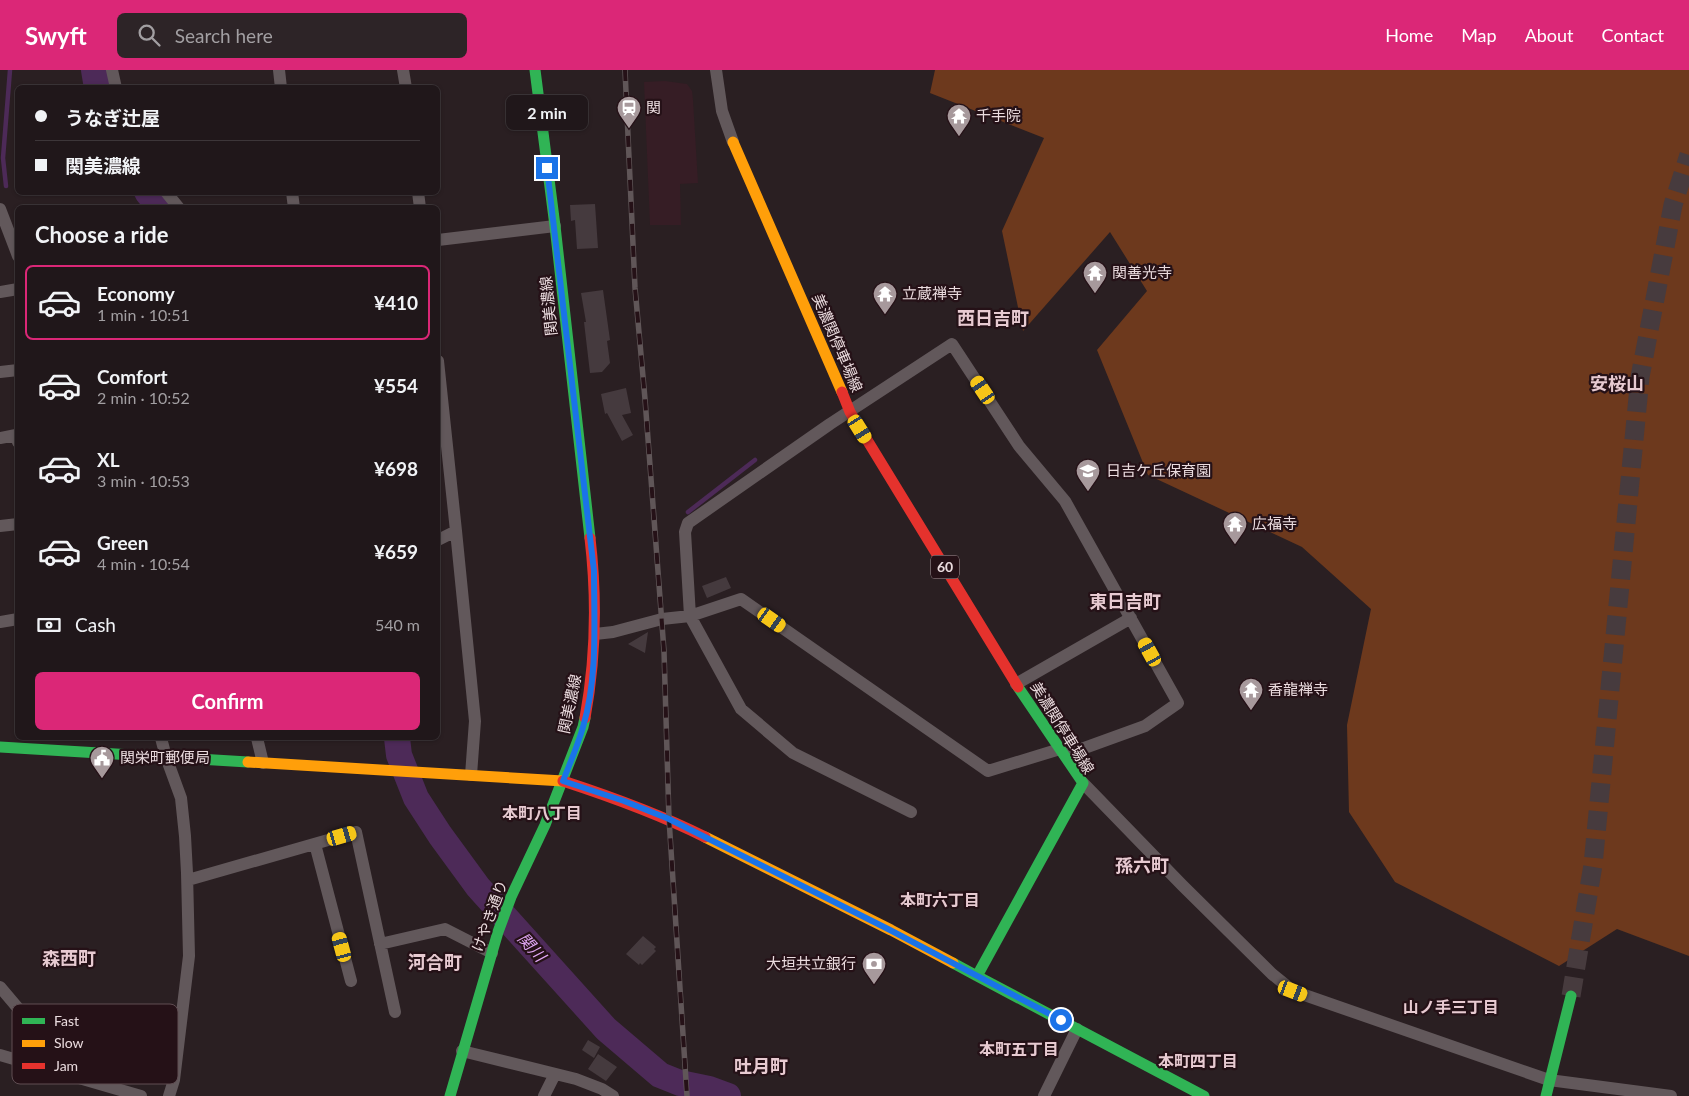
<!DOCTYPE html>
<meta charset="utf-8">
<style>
:root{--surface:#20171a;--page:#2d2427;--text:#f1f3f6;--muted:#a29fa2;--line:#3d3639;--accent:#db2777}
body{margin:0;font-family:Lato,"Noto Sans JP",sans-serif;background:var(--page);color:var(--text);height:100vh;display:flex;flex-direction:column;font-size:19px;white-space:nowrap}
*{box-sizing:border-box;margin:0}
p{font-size:16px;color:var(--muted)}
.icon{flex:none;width:28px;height:28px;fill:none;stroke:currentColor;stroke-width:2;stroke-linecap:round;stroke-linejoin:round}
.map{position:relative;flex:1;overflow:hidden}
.panel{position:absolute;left:15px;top:135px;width:425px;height:535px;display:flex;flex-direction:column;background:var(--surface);border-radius:8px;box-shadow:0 1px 4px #0004,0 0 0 1px var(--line)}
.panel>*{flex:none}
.banner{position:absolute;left:15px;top:15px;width:425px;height:110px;border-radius:8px;box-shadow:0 1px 4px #0004,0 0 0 1px var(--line);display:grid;align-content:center;height:110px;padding:0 20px;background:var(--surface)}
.end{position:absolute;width:22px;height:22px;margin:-11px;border:6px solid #1a73e8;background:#fff;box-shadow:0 0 0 2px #fff}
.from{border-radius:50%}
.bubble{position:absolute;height:35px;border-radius:8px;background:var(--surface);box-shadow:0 1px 4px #0004,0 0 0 1px var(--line);font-size:16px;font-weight:700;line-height:35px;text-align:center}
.car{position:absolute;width:15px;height:30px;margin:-15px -8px;border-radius:6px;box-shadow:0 0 4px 1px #0007;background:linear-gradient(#f5c518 24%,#345 0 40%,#f5c518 0 76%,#345 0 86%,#f5c518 0)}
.banner b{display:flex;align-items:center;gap:18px;height:48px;font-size:19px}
.banner b+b{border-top:1px solid var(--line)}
.banner i{width:12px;height:12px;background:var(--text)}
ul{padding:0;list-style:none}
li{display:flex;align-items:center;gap:15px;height:75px;margin:0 10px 8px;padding:0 10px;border:2px solid transparent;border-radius:8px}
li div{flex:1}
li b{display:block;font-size:19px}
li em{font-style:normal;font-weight:700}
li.current{border-color:var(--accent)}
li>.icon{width:45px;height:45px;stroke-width:1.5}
h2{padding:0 20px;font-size:22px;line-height:60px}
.pay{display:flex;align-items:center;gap:12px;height:55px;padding:0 20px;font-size:19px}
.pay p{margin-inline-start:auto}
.primary-button{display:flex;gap:10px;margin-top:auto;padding:10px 20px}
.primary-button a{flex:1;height:58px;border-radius:8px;background:var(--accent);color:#fff;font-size:20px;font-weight:700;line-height:58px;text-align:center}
header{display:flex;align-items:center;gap:30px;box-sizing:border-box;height:70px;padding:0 25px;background:var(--accent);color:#fff}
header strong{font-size:24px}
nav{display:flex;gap:28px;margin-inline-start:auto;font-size:18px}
.search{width:350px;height:45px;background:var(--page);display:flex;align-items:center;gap:12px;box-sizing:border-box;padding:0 18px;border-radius:8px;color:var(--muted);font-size:19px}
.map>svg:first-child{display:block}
.built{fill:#361d25}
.forest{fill:#6d391d}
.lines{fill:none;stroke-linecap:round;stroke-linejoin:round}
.stream{stroke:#4d2a58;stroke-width:4.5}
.river{stroke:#4d2a58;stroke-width:26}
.building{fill:#453a3e}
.secondary-tunnel{stroke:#473b3e;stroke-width:19;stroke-dasharray:19 9;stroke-linecap:butt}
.street{stroke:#62585b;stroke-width:12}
.fast{stroke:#30b455;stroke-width:11}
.slow{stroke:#ff9f0a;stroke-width:11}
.jam{stroke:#e5322d;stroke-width:11}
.rail-casing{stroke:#605658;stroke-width:5.5}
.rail{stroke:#251117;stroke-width:4;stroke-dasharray:11;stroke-linecap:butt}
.route{stroke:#1a73e8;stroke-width:6}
.labels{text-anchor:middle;stroke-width:4.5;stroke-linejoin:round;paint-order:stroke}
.shield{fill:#251117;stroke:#af9ea2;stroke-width:1}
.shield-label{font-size:14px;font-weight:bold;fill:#eadbde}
.poi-label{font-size:15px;fill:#eadbde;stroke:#251117;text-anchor:start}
.street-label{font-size:15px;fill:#eadbde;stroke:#251117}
.neighbourhood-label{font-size:16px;font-weight:bold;fill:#e7cad1;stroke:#251117}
.water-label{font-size:16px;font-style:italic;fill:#e1a7f5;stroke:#251117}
.quarter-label{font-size:18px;font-weight:bold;fill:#e7cad1;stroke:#251117}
.key{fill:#251117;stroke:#604e53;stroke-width:1}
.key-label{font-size:14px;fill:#eadbde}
</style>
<header>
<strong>Swyft</strong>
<div class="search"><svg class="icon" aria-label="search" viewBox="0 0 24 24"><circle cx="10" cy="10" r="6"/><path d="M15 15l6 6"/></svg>Search here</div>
<nav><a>Home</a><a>Map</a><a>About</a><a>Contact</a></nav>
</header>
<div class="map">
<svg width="1689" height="1026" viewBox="0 0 1689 1026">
<rect width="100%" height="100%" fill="#2a1f22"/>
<path class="built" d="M665,11L687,14L692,21L693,30L698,113L680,114L681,155H650L644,12Z"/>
<path class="forest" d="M935,0H1689V886L1617,859L1559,896L1395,812L1349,742L1347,655L1371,539L1302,477L1148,405L1097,280L1147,221L1110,162L1023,261L1002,161L1044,68L930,23Z"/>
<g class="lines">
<path class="stream" d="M6,116L3,88L10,0
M688,442L755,390"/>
<path class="river" d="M94,0L97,18
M147,122L160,138
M397,668L399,685L416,728L440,765L478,817L606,959L660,1005L680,1013L709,1019L728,1026"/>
</g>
<path class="building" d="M595,134L598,178L577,179L575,150L571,151L570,135Z
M603,220L610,270L607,271L610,293L602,302L590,303L584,252H586L581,223Z
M626,318L631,343L622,345L633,365L622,371L607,343L605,344L601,324Z
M726,507L731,518L707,528L702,516Z
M648,562L645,583L628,574Z
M643,866L656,877L654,879L656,881L642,895L640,893L639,895L626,884Z
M588,970L600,977L594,988L582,980Z
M598,984L617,997L606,1011L588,999Z"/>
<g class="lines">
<path class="secondary-tunnel" d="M1571,926L1593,795L1640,307L1673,135L1689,85"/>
<path class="street" d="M112,0L116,18
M279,0L281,18
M403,0L406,18
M716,0L722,41L733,72
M166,122L179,138
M292,122L294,138
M418,122L420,138
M0,139L18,186
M438,170L555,156
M0,222L18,219
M438,291L456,461L475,651L471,705
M0,302L18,300
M0,368L16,365L18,372
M0,456L18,454
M438,470L456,461
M0,552L18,549
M595,564L613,562L662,549L690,546L741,529L988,701L1060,679
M1016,614L1131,548
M161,668L166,687L181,728L185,766L187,803L189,886L174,1010L169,1026
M257,668L263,693
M1083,713L1182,815L1272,904L1293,921L1549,1010L1671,1026
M911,742L793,683L741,639L690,546L685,462L688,453L830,354L952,274L1019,376L1065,431L1178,633L1145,656L1065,685
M315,774L351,911
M188,810L356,762L395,942
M380,874L445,859L492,883
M0,917L67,996L71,1006
M462,981L576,1009L602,1019L613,1026
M0,985L141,1026
M544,1026L555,1004
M1044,1026L1077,959"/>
<path class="fast" d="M535,0L555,156L590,468
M0,677L248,692
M953,893L977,906L1083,713L1018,617
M977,906L1204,1026
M450,1026L498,862L511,827L545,755L583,657L585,648
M1546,1026L1571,926"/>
<path class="slow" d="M733,72L842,322
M248,692L563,711
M705,767L891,860L953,893"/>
<path class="jam" d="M842,322L850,342L1018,617
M585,648C596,588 597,528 590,468
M563,711C612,727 659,744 705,767"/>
<defs>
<path id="rail" d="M625,0L635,218L645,329L664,581L669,749L687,1026"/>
</defs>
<use href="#rail" class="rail-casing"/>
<use href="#rail" class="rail"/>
</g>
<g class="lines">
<path class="route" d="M547,98L594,501C594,553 598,607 583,657C578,675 570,693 563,711L624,731L669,749L890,860L1061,950"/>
</g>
<defs>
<symbol id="station-pin" viewBox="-11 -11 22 30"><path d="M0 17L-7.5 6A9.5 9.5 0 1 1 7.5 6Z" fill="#a7999c" stroke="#251117"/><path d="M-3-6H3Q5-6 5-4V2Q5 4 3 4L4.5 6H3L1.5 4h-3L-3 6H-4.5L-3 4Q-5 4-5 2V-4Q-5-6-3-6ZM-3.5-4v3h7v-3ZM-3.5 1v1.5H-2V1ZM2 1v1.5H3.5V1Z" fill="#fff"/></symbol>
<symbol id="temple-pin" viewBox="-11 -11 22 30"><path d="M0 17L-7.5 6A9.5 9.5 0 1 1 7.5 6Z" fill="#a7999c" stroke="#251117"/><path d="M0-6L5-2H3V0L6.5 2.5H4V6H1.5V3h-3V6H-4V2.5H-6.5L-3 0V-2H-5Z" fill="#fff"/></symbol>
<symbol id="school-pin" viewBox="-11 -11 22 30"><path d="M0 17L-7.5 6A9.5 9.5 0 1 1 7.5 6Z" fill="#a7999c" stroke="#251117"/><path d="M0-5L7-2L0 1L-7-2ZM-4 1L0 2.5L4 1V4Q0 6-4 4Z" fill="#fff"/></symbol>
<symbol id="civic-pin" viewBox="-11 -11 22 30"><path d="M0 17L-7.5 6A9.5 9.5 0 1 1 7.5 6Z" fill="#a7999c" stroke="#251117"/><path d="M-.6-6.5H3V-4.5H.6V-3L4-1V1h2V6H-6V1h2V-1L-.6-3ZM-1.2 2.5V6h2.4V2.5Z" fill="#fff"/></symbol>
<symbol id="bank-pin" viewBox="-11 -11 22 30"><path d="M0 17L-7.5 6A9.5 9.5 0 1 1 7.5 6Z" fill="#a7999c" stroke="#251117"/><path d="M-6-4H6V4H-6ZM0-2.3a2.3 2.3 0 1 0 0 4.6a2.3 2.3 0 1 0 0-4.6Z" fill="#fff"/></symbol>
</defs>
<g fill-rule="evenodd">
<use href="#station-pin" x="615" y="24" width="28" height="38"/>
<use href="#temple-pin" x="945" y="32" width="28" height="38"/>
<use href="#temple-pin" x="1081" y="189" width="28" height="38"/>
<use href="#temple-pin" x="871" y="210" width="28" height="38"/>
<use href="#school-pin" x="1074" y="387" width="28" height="38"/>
<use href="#temple-pin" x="1221" y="440" width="28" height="38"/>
<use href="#temple-pin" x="1237" y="606" width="28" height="38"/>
<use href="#civic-pin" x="88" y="674" width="28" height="38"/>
<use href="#bank-pin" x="860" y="880" width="28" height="38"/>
</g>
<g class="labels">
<rect class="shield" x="931" y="485.5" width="28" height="23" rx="4"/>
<g class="shield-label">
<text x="945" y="502">60</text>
</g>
<g class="poi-label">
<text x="646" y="43">関</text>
<text x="976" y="51">千手院</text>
<text x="1112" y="208">関善光寺</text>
<text x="902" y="229">立蔵禅寺</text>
<text x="1106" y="406">日吉ケ丘保育園</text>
<text x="1252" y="459">広福寺</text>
<text x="1268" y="625">香龍禅寺</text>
<text x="120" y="693">関栄町郵便局</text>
<text x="856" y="899" text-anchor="end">大垣共立銀行</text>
</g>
<g class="street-label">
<text transform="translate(549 236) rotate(-96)" y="5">関美濃線</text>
<text transform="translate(837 273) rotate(67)" y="5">美濃関停車場線</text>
<text transform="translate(570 634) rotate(-78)" y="5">関美濃線</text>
<text transform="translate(1062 658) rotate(58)" y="5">美濃関停車場線</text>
<text transform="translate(490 846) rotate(-70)" y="5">けやき通り</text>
</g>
<g class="neighbourhood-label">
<text x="542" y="749">本町八丁目</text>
<text x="940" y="836">本町六丁目</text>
<text x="1451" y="943">山ノ手三丁目</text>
<text x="1019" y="985">本町五丁目</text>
<text x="1198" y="997">本町四丁目</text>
</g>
<g class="water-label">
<text transform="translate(532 877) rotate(48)" y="6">関川</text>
</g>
<g class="quarter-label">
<text x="993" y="255">西日吉町</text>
<text x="1617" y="320">安桜山</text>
<text x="1125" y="538">東日吉町</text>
<text x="1142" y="802">孫六町</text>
<text x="69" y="895">森西町</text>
<text x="435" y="899">河合町</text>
<text x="761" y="1003">吐月町</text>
</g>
</g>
<rect x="12" y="934" width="166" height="80" rx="8" class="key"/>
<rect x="22" y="948" width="23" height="6" fill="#30b455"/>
<rect x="22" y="970" width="23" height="7" fill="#ff9f0a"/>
<rect x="22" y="993" width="23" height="6" fill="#e5322d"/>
<g class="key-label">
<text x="54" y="956">Fast</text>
<text x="54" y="978">Slow</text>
<text x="54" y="1001">Jam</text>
</g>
</svg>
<i class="end from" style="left:1061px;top:950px"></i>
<i class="end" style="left:547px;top:98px"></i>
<div class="bubble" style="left:506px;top:25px;width:82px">2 min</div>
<i class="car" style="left:983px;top:320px;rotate:326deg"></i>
<i class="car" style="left:860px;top:359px;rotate:148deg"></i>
<i class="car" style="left:772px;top:550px;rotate:125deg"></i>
<i class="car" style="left:1150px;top:582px;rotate:331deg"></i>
<i class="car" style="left:342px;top:766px;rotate:74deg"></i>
<i class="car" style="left:342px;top:877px;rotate:345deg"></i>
<i class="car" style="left:1293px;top:921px;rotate:111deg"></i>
<div class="banner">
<b><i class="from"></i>うなぎ辻屋</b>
<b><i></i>関美濃線</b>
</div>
<section class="panel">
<h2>Choose a ride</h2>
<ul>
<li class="current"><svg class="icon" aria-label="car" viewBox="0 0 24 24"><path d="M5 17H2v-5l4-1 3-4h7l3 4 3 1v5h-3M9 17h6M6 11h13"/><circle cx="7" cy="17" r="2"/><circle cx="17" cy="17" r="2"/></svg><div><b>Economy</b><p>1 min · 10:51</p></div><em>¥410</em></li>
<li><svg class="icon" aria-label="car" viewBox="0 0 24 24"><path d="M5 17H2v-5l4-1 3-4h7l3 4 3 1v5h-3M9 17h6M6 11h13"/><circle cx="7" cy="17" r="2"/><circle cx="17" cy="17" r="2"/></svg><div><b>Comfort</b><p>2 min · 10:52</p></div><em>¥554</em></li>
<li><svg class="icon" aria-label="car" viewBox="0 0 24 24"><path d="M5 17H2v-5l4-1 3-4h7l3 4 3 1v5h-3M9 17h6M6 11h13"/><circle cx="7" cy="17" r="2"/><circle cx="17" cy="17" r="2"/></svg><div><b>XL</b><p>3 min · 10:53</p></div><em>¥698</em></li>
<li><svg class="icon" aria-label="car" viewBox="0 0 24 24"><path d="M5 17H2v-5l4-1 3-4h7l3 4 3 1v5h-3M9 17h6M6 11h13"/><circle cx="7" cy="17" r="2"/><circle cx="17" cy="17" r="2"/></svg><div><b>Green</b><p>4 min · 10:54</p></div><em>¥659</em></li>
</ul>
<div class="pay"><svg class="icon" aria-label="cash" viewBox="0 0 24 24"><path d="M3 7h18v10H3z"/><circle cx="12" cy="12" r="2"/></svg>Cash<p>540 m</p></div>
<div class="primary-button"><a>Confirm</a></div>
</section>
</div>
